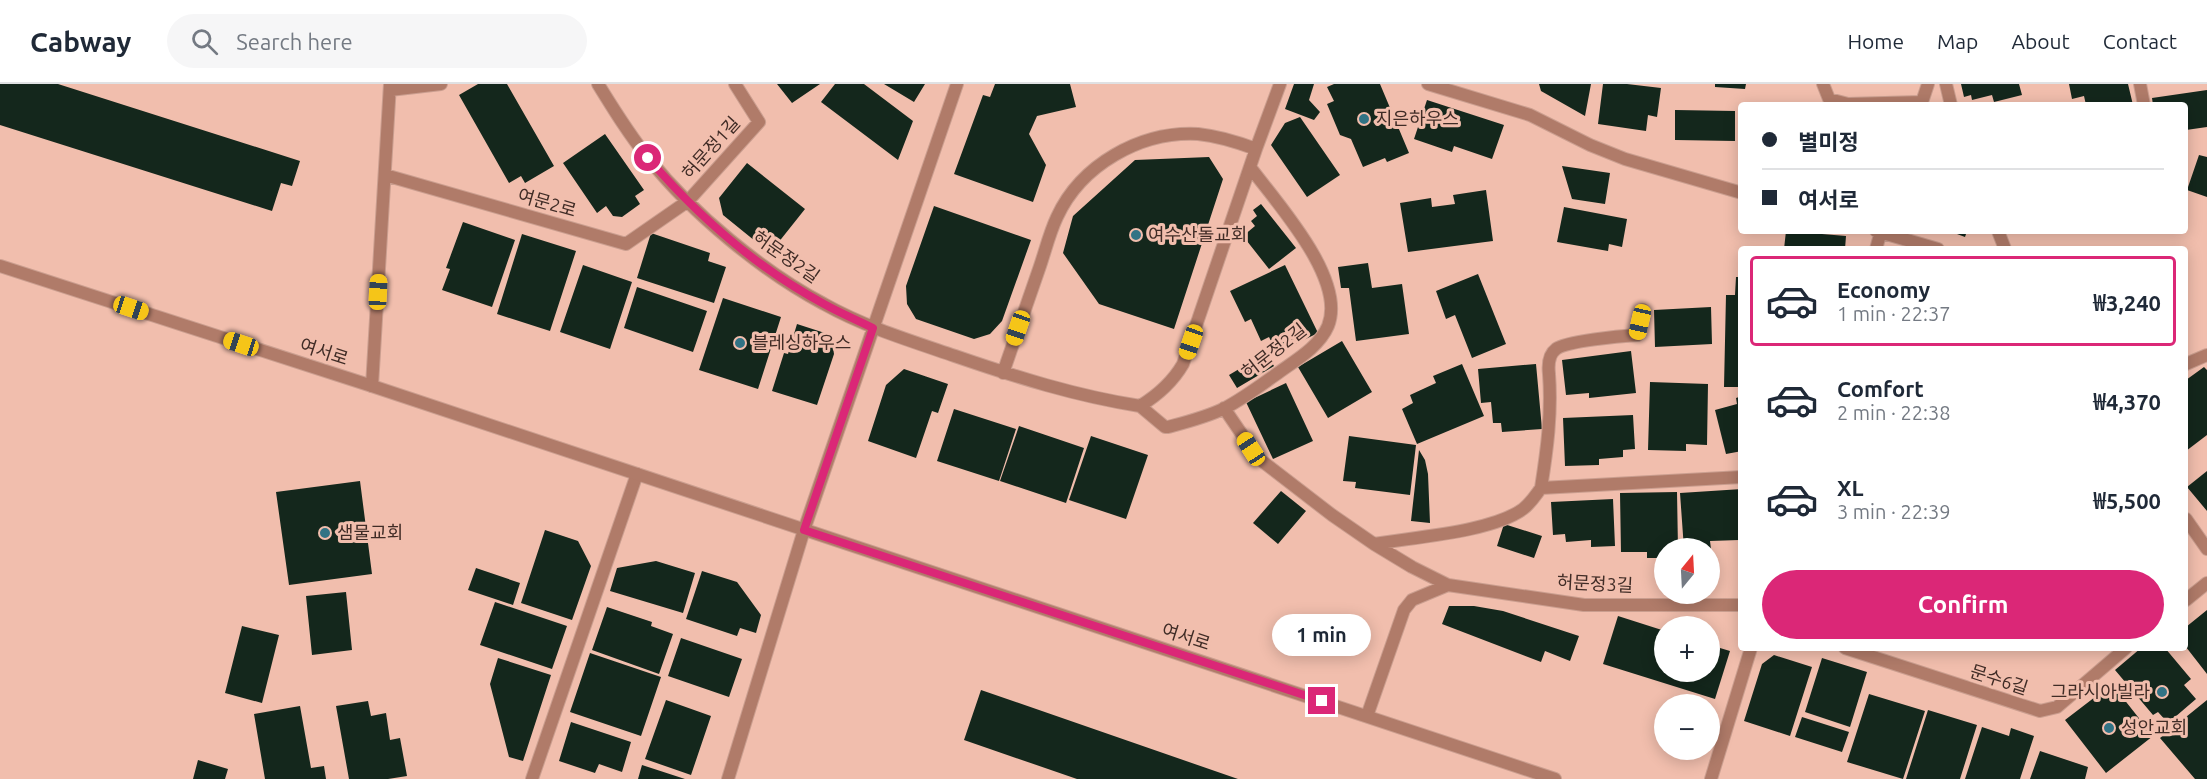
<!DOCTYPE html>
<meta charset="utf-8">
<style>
:root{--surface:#fff;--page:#f6f6f7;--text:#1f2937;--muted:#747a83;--line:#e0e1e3;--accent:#db2777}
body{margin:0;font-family:Ubuntu,"Noto Sans KR",sans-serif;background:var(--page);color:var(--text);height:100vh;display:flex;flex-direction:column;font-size:22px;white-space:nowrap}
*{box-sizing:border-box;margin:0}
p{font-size:20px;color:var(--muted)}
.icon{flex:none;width:33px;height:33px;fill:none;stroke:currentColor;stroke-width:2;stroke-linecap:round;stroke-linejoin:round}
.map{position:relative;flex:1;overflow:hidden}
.side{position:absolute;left:1738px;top:162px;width:450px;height:405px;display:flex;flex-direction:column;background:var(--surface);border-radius:6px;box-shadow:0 3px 15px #0003}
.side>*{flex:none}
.guide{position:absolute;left:1738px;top:18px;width:450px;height:132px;border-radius:6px;box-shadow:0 3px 15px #0003;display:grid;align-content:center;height:132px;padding:0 24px;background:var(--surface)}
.needle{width:39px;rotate:18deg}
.fabs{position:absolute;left:1654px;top:454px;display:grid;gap:12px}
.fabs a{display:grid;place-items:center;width:66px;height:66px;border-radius:50%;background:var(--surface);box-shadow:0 3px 15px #0003;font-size:30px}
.end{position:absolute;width:27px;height:27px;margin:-14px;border:8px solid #db2777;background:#fff;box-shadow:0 0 0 3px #fff}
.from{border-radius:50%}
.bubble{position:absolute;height:42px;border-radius:21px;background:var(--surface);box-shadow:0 3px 15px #0003;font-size:20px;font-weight:600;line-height:42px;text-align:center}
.car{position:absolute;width:18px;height:36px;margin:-18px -9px;border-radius:8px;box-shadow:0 0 4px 2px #0007;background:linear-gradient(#f5c518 24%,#345 0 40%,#f5c518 0 76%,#345 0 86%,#f5c518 0)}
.guide b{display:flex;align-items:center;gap:21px;height:57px;font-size:22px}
.guide b+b{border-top:2px solid var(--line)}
.guide i{width:15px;height:15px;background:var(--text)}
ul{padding:10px 0 0;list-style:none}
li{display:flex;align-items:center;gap:18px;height:90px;margin:0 12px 9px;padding:0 12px;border:3px solid transparent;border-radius:6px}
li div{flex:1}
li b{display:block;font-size:22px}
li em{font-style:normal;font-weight:600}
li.on{border-color:var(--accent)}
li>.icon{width:54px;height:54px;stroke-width:1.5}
.cta{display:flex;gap:12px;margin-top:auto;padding:12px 24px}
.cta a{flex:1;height:69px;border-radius:36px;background:var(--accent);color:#fff;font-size:24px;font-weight:600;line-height:69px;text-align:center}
header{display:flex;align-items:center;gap:36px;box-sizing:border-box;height:84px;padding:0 30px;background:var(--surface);border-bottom:2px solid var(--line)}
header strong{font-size:28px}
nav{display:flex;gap:33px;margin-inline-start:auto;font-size:21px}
.search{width:420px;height:54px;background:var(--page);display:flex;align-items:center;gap:15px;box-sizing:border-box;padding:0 21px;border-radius:33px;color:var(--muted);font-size:22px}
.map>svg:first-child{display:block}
.building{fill:#14271c}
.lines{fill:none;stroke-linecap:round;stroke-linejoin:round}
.minor-casing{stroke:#ca9e8f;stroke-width:14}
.tertiary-casing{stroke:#ca9e8f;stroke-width:14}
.minor{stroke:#b07b69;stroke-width:12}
.tertiary{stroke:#b07b69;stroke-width:12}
.route{stroke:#db2777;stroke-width:8}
.poi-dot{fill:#317385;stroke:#f1bead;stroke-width:2}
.labels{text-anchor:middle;stroke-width:6;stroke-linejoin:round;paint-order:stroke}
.poi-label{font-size:18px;fill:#402c26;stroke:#f1bead;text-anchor:start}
.street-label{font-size:18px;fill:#402c26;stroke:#f1bead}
</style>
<header>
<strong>Cabway</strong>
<div class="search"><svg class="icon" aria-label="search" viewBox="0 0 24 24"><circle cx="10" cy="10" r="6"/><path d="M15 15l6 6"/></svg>Search here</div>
<nav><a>Home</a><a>Map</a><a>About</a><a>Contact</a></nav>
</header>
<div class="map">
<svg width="2207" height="695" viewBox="0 0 2207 695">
<rect width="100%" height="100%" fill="#f1bead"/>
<path class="building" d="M0,0H58L300,77L292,102L281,99L272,127L0,41Z
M478,0H507L554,82L525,99L521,92L509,99L459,11Z
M777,0H820L792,19Z
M835,0H864L913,37L898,76L821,18Z
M884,0H925L914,18Z
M995,0H1070L1076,23L1037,32L1029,50L1046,81L1033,118L954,90L983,11L990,13Z
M1294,0H1314L1309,16L1320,28L1314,36L1285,25Z
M1334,0H1380L1409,69L1387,78L1385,74L1363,83L1351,55L1340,51L1327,20L1334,17L1327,3Z
M1539,0H1591L1585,32L1541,7Z
M1603,0H1627L1661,4L1657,33L1648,31L1646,47L1598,40Z
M1715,0H1746L1745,5L1715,3Z
M1961,0H2019L2022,11L1994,18L1992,11L1972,16L1971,11L1964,13Z
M2069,0H2128L2133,21H2086L2084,12L2072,15Z
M2207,6V43L2186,46V21H2153L2152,14Z
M1427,16L1504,41L1492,75L1454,62L1452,68L1414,55Z
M1675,26L1735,27V57L1675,56Z
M1300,33L1340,91L1307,113L1271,61L1285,39Z
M605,50L644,106L635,112L640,120L622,133L613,132L606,122L597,129L563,79Z
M2199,71L2207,73V113L2187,106Z
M1209,73L1223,95L1174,245L1099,220L1063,169L1073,132L1135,76Z
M747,79L805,125L770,169L723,131L719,114Z
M1562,82L1610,89L1605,120L1572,115Z
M1486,106L1493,157L1408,168L1400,119L1431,114L1432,123L1455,120L1453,111Z
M1261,120L1296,164L1269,185L1243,152L1255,142L1251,137L1257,132L1253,126Z
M934,122L1031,156L1002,237L990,250L974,255L916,235L907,220L906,202Z
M1564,123L1627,135L1622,163L1609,160L1608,167L1557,158Z
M463,138L515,156L492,223L442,206L450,185L446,184Z
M1786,147L1846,152L1845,165H1784Z
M1949,147H1967L1965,153Z
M651,149L710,169L708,177L726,183L714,219L637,194Z
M522,150L576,167L550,247L497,230Z
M1368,179L1372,204L1402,200L1409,250L1356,257L1349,204H1341L1338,183Z
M583,181L632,198L610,265L560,248Z
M1285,181L1318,249L1277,269L1269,253L1261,257L1251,235L1245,238L1230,207Z
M1478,190L1506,260L1472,274L1455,231L1446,235L1436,207Z
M1736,193H1742V303H1724L1726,211H1735Z
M637,203L707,227L693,268L624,244Z
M723,214L781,233L758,305L699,286Z
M1711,223L1712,260L1655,263L1654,226Z
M797,240L831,251L834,270L817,321L772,307L784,269L788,270Z
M1342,257L1372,308L1328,334L1298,283Z
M1631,267L1636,309L1589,314V309L1566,311L1562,276Z
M1266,269L1274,282L1237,304L1229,291Z
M1462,280L1484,332L1417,360L1402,325L1413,319L1410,311L1436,299L1433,292Z
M1536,280L1542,345L1502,348L1501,339H1493L1491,318L1481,319L1478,285Z
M2204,283L2207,286V351L2186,367V296Z
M904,285L948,300L938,329L932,327L916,374L868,357L886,301Z
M1650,298L1708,300L1707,361L1686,360V367L1648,366Z
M1286,299L1313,357L1273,375L1246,318Z
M1742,312V367L1726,370L1715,326L1737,320L1736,314Z
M954,325L1016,345L999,397L937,377Z
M1633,331L1635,365L1623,366V373L1599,375V381L1565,382L1563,334Z
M1019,342L1084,364L1066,419L1000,397Z
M1091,352L1148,371L1126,435L1069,416Z
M1349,352L1416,361L1410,411L1355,404L1356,398L1343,397Z
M1419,366L1425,376L1428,390L1430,439L1411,437Z
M2207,387V427L2187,403Z
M360,397L372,490L289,501L276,408Z
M1742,405V444L1738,445L1739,456L1710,457L1711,465H1684L1680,409Z
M1281,407L1306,427L1278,460L1253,439Z
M1677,408L1678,465H1665V474H1647V468H1621L1620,409Z
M1613,415L1615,462L1591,463V456L1566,458L1565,450L1553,451L1551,418Z
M1504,440L1542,452L1534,474L1497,462Z
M545,446L578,457L591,482L572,536L521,519Z
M656,477L695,489L683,529L610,507L617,484Z
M476,484L520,499L513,521L468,506Z
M702,487L737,498L761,531L756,549L740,544L737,552L686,535Z
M346,508L352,566L312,571L306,512Z
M495,518L567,542L552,585L480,561Z
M1449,522H1474L1503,527L1579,552L1570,577L1545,567L1541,578L1442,540Z
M607,523L652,538L651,542L673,550L659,590L592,566Z
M2207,526V590L2186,563V543Z
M1618,532L1665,547V588H1710V561L1730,567L1715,615L1603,580Z
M242,542L279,551L262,619L225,609Z
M681,554L742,575L729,613L668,592Z
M2141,564H2165L2191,595L2184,601L2196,615L2168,639L2158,628L2153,631L2115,586Z
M590,569L661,593L641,652L570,628Z
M1774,571L1812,583L1790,652L1744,637L1762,580Z
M498,574L551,591L523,677L509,673L490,600Z
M1822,574L1867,588L1850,643L1805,628Z
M2112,600L2153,652L2106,689L2065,636Z
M981,606L1238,695H1077L964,656Z
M1869,610L1925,627L1903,695L1847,678Z
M666,616L711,632L691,691L645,675Z
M2207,616V695H2195L2160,654Z
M368,617L371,632L386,629L390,656L400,654L407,692L388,695H349L336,622Z
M300,622L311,684L324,682L326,695H265L254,630Z
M1928,626L1977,641L1960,695H1906Z
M1802,633L1849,648L1842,668L1795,653Z
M571,638L631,658L622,688L599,680L595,689L559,677Z
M1982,643L2009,652L2011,644L2034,652L2020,695H1965Z
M2040,667L2088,683L2085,695H2030Z
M198,676L228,685L225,695H193Z
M642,681L685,695H638Z"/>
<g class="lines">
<defs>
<path id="minor" d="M598,0C614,26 630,52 649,75C693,130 762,187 824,220C865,243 911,257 955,272C1016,293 1076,312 1140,322C1158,311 1172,299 1183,280L1256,65L1280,0
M1428,0L1530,31L1590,61L1625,75L1742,109
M1823,0L1829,15L1848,20L1922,18
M1946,0L1951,21
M2140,0L2144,21
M390,6L441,0
M1921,21L1928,0
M385,91L626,160L688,117L759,38L735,0
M1876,147L1938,165
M1998,147L2005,165
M1876,165L1881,147
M1643,226L1637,251C1622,252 1566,257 1556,265C1548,271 1548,281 1549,290C1552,329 1547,366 1541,404L1742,393
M2186,280L2207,271
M1003,289C1015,254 1027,220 1039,185C1045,168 1049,150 1057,133C1081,81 1140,47 1198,50C1218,52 1237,58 1256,65
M372,302L390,0
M1140,322L1165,343H1168C1187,338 1207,333 1225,324C1244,314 1261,301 1278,289C1296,276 1319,263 1328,242C1347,195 1276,118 1250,83
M1224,324L1258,374L1332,431L1374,460L1412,483L1448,501L1584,521H1742
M2186,435L2207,465
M1374,460C1414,453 1492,448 1523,425C1531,419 1535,412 1541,404
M2186,516L2207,499
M1845,564L2040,627L2057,623L2126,564
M1367,632L1404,526L1412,516L1448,501
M532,695L637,390
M728,695L804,446L957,0
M1711,695L1751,564"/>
<path id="tertiary" d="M0,182L372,302L1555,695"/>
</defs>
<use href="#minor" class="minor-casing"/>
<use href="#tertiary" class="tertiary-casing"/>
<use href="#minor" class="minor"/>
<use href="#tertiary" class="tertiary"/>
</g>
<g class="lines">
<path class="route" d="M648,74C697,131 757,184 824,220C840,229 857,236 873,244L804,446L1322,617"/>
</g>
<g class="poi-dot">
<circle cx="1364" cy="35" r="6"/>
<circle cx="1136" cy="151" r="6"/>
<circle cx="740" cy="259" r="6"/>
<circle cx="325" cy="449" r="6"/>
<circle cx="2162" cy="608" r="6"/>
<circle cx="2109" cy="644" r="6"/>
</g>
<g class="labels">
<g class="poi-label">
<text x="1376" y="41">지은하우스</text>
<text x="1148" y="157">여수산돌교회</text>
<text x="752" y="265">블레싱하우스</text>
<text x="337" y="455">샘물교회</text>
<text x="2150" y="614" text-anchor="end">그라시아빌라</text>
<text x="2121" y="650">성안교회</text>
</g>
<g class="street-label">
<text transform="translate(711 64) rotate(-48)" y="6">허문정1길</text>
<text transform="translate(547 119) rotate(16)" y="6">여문2로</text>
<text transform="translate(786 173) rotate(35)" y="6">허문정2길</text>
<text transform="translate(1274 267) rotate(-38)" y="6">허문정2길</text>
<text transform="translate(324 268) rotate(18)" y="6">여서로</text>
<text transform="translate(1595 500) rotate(3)" y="6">허문정3길</text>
<text transform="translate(1186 553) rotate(18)" y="6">여서로</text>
<text transform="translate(1999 596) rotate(18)" y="6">문수6길</text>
</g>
</g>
</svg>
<div class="fabs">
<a><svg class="needle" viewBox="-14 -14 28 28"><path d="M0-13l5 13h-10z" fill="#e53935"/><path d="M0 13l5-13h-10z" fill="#747a83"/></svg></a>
<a>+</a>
<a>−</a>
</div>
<i class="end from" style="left:648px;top:74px"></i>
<i class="end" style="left:1322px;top:617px"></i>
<div class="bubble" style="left:1272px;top:530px;width:99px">1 min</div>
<i class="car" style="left:378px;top:208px;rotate:3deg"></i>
<i class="car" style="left:131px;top:224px;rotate:108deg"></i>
<i class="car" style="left:1640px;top:238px;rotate:193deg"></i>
<i class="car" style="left:1018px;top:244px;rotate:199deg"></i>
<i class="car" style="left:1191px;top:258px;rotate:199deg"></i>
<i class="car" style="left:241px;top:260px;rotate:288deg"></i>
<i class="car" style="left:1251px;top:365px;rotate:327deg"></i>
<div class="guide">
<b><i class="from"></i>별미정</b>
<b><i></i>여서로</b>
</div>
<section class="side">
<ul>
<li class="on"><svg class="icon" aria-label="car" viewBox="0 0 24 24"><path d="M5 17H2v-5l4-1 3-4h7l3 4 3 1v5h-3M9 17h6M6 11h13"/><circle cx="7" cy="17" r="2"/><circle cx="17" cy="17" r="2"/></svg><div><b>Economy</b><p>1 min · 22:37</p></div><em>₩3,240</em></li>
<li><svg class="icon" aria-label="car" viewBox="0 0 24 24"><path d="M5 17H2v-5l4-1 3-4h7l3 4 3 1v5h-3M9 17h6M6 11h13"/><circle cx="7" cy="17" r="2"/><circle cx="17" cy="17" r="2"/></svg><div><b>Comfort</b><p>2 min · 22:38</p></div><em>₩4,370</em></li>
<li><svg class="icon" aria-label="car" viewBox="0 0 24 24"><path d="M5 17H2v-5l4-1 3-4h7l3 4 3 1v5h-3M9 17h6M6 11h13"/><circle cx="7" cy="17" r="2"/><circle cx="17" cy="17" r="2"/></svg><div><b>XL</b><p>3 min · 22:39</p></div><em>₩5,500</em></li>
</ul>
<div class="cta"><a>Confirm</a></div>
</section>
</div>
